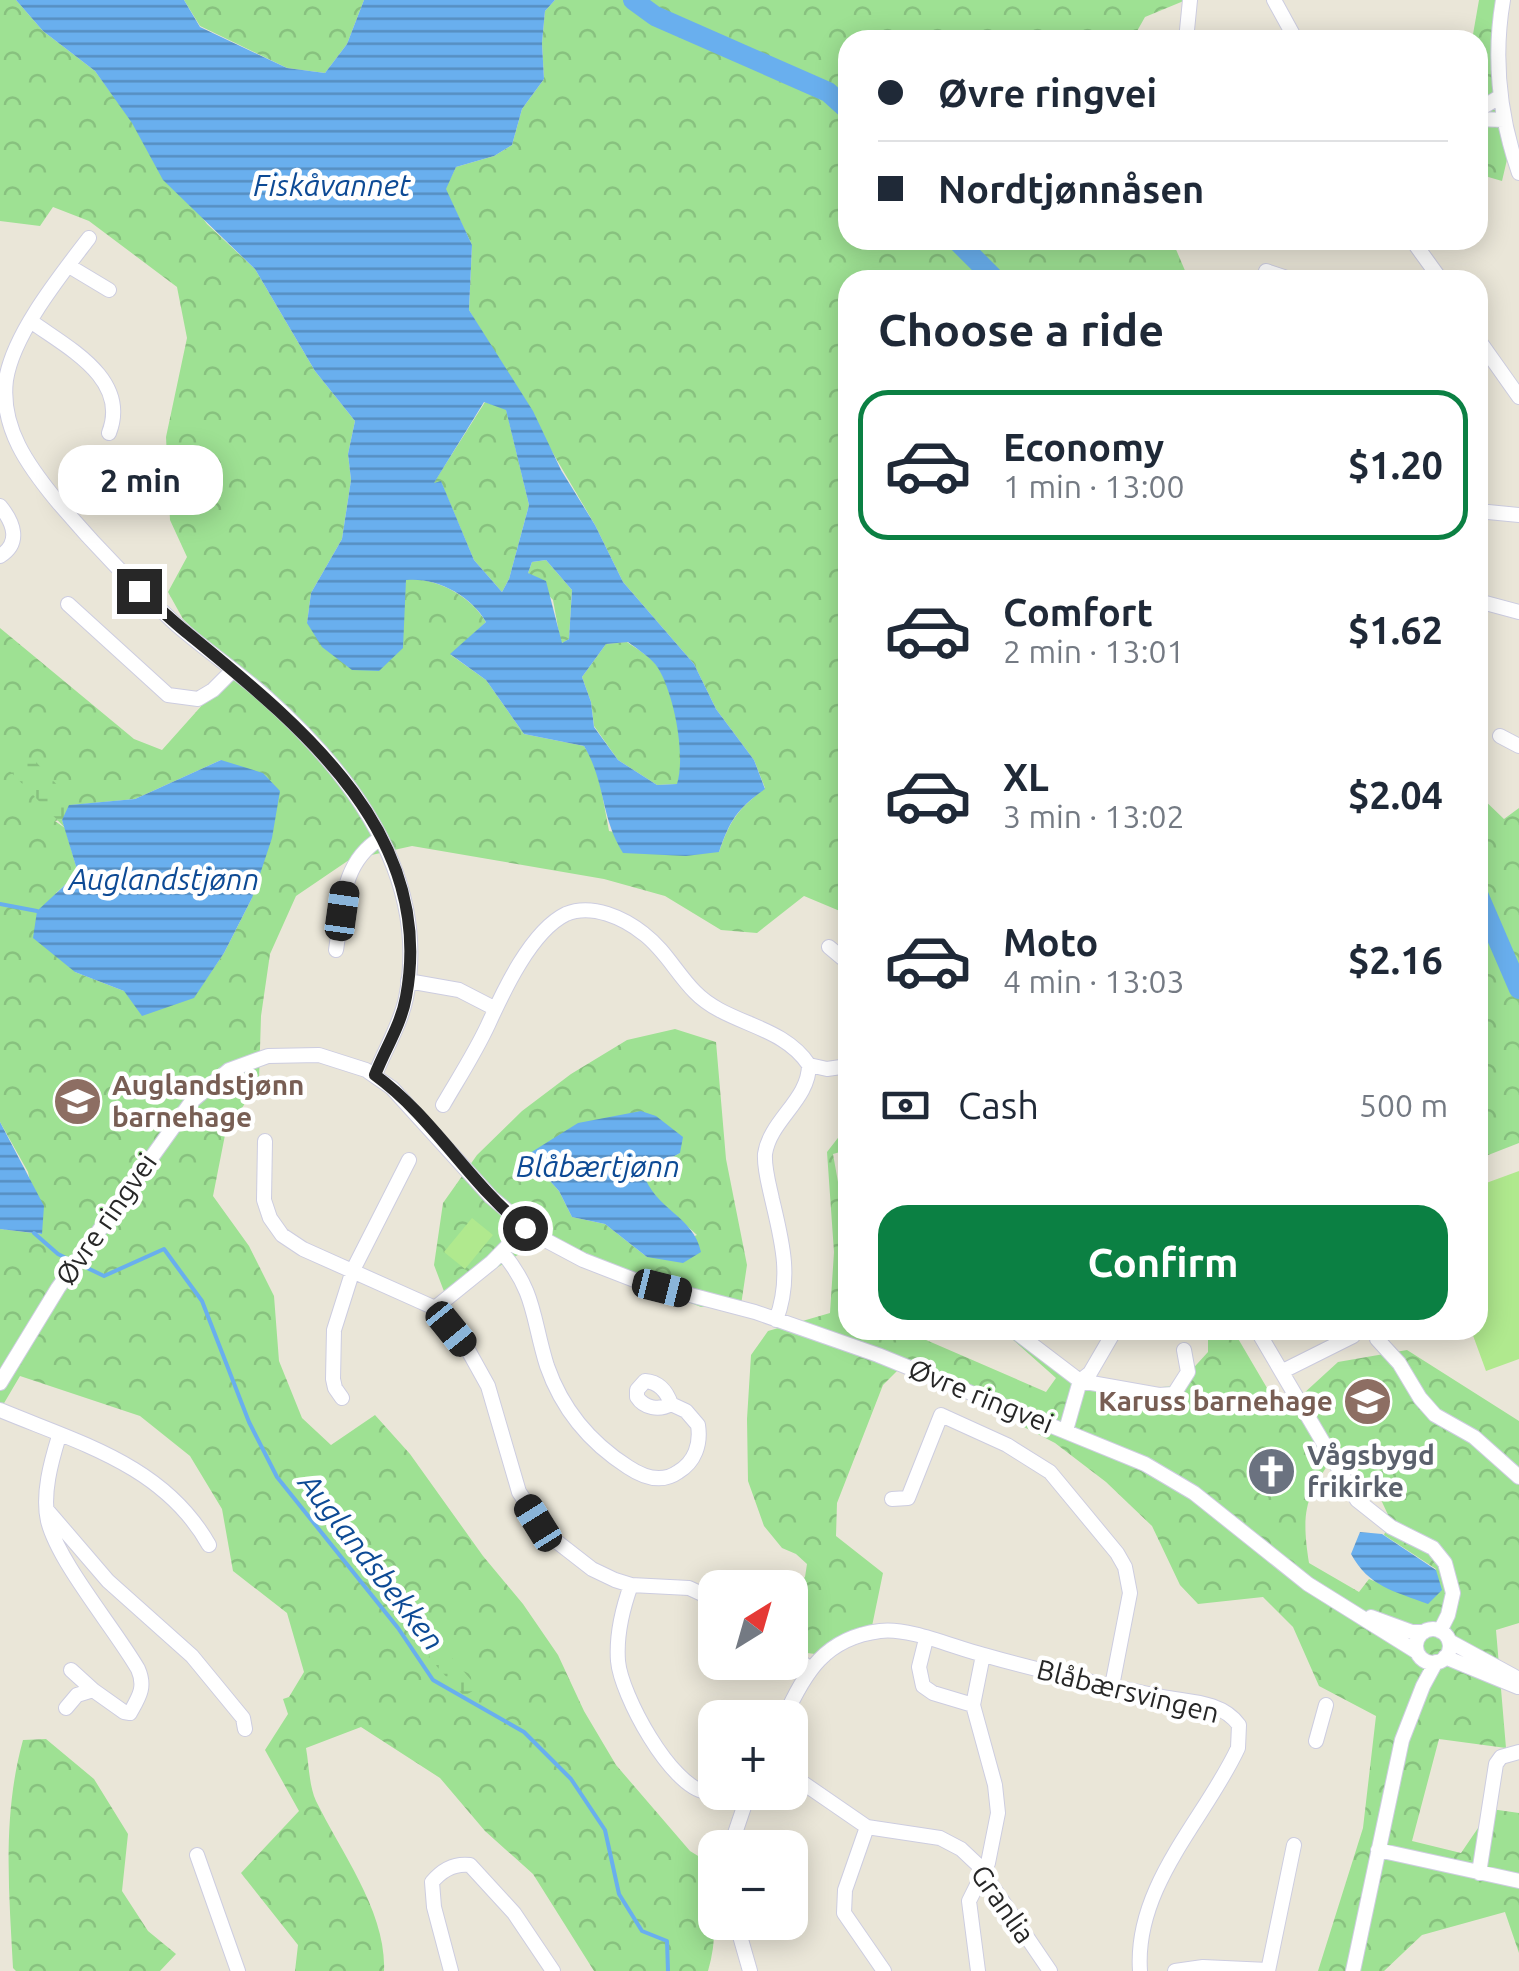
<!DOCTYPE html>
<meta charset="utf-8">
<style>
:root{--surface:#fff;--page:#f6f6f7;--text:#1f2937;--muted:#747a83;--line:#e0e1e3;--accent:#0b8043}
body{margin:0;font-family:Ubuntu,sans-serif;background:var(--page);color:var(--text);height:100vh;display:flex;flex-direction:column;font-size:38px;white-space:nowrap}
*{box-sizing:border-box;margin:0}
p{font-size:32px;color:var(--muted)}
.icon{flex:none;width:55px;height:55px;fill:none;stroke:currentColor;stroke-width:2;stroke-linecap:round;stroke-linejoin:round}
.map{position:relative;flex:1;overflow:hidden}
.sheet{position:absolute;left:838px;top:270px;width:650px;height:1070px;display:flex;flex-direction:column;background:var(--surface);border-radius:30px;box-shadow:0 5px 25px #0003}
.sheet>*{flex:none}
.banner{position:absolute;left:838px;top:30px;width:650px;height:220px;border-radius:30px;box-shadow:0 5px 25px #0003;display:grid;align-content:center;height:220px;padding:0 40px;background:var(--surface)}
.needle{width:65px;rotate:37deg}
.controls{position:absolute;left:698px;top:1570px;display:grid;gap:20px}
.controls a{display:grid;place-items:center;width:110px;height:110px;border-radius:20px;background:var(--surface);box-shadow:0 5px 25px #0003;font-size:50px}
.end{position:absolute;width:45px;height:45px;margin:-22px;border:12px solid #272727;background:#fff;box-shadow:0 0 0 5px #fff}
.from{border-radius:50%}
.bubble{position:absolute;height:70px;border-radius:30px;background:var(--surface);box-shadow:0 5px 25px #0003;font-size:32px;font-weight:700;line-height:70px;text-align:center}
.car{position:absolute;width:30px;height:60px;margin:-30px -15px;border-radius:12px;box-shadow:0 0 8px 2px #0007;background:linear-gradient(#222 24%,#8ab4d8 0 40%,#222 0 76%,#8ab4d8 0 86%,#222 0)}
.banner b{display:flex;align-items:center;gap:35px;height:95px;font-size:38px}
.banner b+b{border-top:2px solid var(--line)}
.banner i{width:25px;height:25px;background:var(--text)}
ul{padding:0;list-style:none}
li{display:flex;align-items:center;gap:30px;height:150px;margin:0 20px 15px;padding:0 20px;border:5px solid transparent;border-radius:30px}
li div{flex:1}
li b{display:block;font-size:38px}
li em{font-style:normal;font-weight:700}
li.current{border-color:var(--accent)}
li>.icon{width:90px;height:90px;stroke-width:1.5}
h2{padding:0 40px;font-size:45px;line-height:120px}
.pay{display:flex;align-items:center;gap:25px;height:110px;padding:0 40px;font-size:38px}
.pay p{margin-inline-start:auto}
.primary-button{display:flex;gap:20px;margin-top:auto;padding:20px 40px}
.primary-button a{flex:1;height:115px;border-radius:30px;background:var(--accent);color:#fff;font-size:40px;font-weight:700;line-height:115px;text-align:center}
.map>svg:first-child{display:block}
.forest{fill:url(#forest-crowns);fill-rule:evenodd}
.wetland{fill:url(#wetland-marsh)}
.pitch{fill:#b0e98e}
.water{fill:url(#water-rules);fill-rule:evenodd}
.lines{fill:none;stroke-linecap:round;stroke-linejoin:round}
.stream{stroke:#69afee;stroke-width:4}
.river{stroke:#69afee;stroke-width:20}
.minor-casing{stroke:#cdcde0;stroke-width:16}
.minor{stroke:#fff;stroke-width:14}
.route{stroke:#272727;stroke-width:12}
.labels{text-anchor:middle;stroke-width:9;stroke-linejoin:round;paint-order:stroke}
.education-label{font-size:28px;font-weight:bold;fill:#785e54;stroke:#fff;text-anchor:start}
.street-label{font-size:28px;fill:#272727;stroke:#fff}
.worship-label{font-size:28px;font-weight:bold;fill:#5b616d;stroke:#fff;text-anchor:start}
.water-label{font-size:30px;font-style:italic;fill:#0d4a95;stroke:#fff}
</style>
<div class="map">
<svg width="1519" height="1971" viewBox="0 0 1519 1971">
<defs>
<pattern id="forest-crowns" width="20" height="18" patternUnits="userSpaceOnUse" patternTransform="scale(2.5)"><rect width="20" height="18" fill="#9ee193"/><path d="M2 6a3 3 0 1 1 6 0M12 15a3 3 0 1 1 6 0" fill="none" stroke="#88c17f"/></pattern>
<pattern id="wetland-marsh" width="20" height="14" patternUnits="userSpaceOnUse" patternTransform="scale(2.5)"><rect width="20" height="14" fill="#9ee193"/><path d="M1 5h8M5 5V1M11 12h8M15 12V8" fill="none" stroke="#88c17f"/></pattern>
<pattern id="water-rules" width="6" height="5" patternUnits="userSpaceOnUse" patternTransform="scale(2.5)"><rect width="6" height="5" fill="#69afee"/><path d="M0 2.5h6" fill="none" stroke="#568ec1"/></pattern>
</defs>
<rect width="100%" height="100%" fill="#eae6d8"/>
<path class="forest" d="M0,0H16L43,31L95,71L207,224L255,269L315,371L355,421L348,454L351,480L342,539L311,593L307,623L403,600L406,579C437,578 470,595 486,622L451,655L486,680L524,734L584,746L597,767L609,831L719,852C731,818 738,810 765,788L754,760L716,709L694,664L623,582L595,525L469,310L472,245L445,189L456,167L494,156L512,145L522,109L544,79L542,43L545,11L555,0H1186L1145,17L1132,40H848V240H1172L1189,280H848L847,914L804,896L757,933L721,930L665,896L604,879L412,846L349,860L296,896L270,954L261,1016L259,1081L225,1135L213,1196L249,1246L274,1296L279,1361L302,1418L331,1445L375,1415L410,1454L483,1556L523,1604L558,1655L584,1711L616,1765L690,1851L703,1859C715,1895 719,1934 708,1971H594L533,1874L485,1831L440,1778L361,1727L306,1748C309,1764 309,1786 316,1801C341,1852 387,1913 384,1971H295L298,1945L241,1873L299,1811L265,1750L288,1714L283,1699L289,1697L304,1672L287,1613L233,1571L222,1509L190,1456L140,1416L20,1376L0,1410V1229L41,1234L28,1172L0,1122V628L134,739L162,750L204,703L229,663L183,619L168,592L187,557L170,520L166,437L187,338L177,287L89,221L53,207L40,226L0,221ZM221,760L252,898L224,953L194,997L124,991L75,972L56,893L78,873L65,828L55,821L59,820L36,763L72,805L135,799Z
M184,0H364L347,44L325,73L287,68L200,26Z
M1479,0H1500L1509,151L1502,181L1478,174V40H1472Z
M485,402L506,409L529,505L509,579L502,592L474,560L441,482L433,484Z
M546,560L572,590L569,639L561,644L553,600L528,573L532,562Z
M627,642C637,649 651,657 658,667C676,697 686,751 678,784L657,785L618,760L594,726L591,702L582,677L606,644Z
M1478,794L1504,819L1519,808V1143L1478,1159Z
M675,1029L716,1042L726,1159L747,1265L741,1305L701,1307L644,1285L587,1258L534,1245L485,1275L445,1294L434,1265L443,1203L477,1155L522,1111L571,1074L627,1040ZM680,1153L643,1173L649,1192L697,1235L647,1257L605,1224L572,1217L559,1191L532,1161Z
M847,1132V1150L833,1154L838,1182L847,1208L848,1330H903L1046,1392L1056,1378L1002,1330H1013L1066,1366L1131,1389L1177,1386L1208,1352V1330H1233L1274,1400L1291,1405L1338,1362L1407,1350L1519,1421V1623L1496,1630L1506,1748L1439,1739L1412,1841L1461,1853L1491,1809L1519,1813V1953L1505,1912L1422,1935L1384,1971H1318L1363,1828L1376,1716L1319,1686L1293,1627L1263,1597L1198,1604L1180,1585L1152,1526L1106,1482L1055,1443L903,1365L883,1385L837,1503L836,1536L883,1573L871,1631L824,1655L790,1651V1591L805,1577L807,1564L796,1554L782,1548L764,1526L748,1481L747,1419L751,1355L768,1331L830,1313L834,1252L827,1152L841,1134ZM1335,1454L1375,1487L1390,1519L1384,1535L1436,1569L1427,1603L1369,1579L1359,1592L1309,1563C1301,1510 1305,1498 1335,1454Z
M46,1739L94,1779L128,1834L122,1891L148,1931L176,1954L160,1971H16L13,1968C9,1891 2,1816 23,1740Z"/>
<path class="wetland" d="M11,752L36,762L71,800L72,805L62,820L65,828L5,766L3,761Z
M426,1640L447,1652L478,1688L464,1696L430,1659Z"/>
<path class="pitch" d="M1519,1171V1359L1486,1371L1471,1330H1478V1186Z
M472,1218L493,1235L465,1269L444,1252Z"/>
<path class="water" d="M16,0H184L200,27L287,68L325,73L347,44L364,0H555L545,11L542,43L544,79L522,109L512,145L494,156L456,167L446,189L472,245L469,310L533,411L561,470L595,525L623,582L694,664L716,709L754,760L765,789C737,809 730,820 719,852L686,856L623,853C600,816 606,783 584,746L524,734L486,680L450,654L486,622C471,595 436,577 406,580L403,648L379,671L352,670L322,647L307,623L311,593L342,539L351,480L348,454L355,421L315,371L255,269L163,180L132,123L95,71L43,31ZM484,402L506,410L529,505L509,579L502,592L474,560L441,481L434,483ZM546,560L572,590L569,639L562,643L546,581L528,573L532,562ZM628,642C637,649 652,658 658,668C674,694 686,755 677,784L657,785L618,760L594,727L591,702L582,677L606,644Z
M221,760L263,773L280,791L272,838L252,898L224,953L194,998L142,1016L124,991L75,972L33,938L37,911L78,873L62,820L69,805L135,799Z
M641,1111L656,1116L683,1137L680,1153L643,1173C656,1211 693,1215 701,1252L683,1263L647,1257L605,1224L572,1217L559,1191L532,1161L530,1153L578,1123Z
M0,1122L44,1206L42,1234L0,1229Z
M1360,1532L1382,1534L1436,1570L1442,1590L1428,1604C1394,1591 1369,1587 1351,1554Z"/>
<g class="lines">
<path class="stream" d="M0,904L37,911
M34,1233L58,1254L70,1260
M79,1264L104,1276L164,1249L202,1301L249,1422L277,1477L398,1628L433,1680L524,1732L571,1779L605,1830L619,1894L642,1931L667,1941L668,1971"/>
<path class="river" d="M633,0L655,16L828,92L848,110
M956,240L996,280
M1478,894L1519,989"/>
<defs>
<path id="minor" d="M1274,0L1296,40
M1503,0C1493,58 1500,118 1519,173
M1186,40L1190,0
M1478,110L1501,96
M1478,119L1504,120
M89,238C60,276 13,334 6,380C0,428 29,467 57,501C95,546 135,587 178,626C207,651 238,672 266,697C351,773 430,877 406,998C400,1026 385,1049 375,1075
M1412,240L1441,280
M69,266L109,290
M1266,271L1293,280
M32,322C68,348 130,379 109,433
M1478,339L1519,397
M0,506C14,523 21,543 0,556
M1478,511L1519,515
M1478,601L1519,612
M68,604L168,695L198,699L213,690L233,670
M1500,736L1519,746
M829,947L848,963
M336,950C343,907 340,863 381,838
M408,981L459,990L494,1008
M809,1065L827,1069L848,1066
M443,1105C458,1079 475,1053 488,1025C503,992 531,931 566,914C592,903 624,918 644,934C665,950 677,974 695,992C727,1025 782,1024 809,1065C809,1100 770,1120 765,1154C764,1168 769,1185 772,1199C782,1241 792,1278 776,1320
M265,1141L264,1200L270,1218L282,1235L303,1249L435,1308L468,1350L488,1386L519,1492L547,1534L592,1569L615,1580L631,1585L689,1588L715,1600
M502,1252C536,1293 532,1318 547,1366C562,1409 589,1442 628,1467C643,1477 661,1484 678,1472C695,1462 701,1444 698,1425L686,1411L671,1404C659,1411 644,1408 637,1397V1390L645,1381C659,1382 667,1392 671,1404
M435,1308L492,1262L525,1228
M1013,1330L1080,1381L1066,1430
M1257,1330L1357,1500L1391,1527L1433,1548L1445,1563L1453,1593L1448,1615L1440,1631
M1377,1339L1399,1363L1420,1398L1435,1415L1474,1437L1519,1477
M1283,1371L1353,1336
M1080,1381L1159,1395L1174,1394L1188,1372L1184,1350
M1080,1381L1090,1373L1115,1330
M0,1383L58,1288L192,1101L229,1070L268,1056L319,1055L366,1070L392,1088L491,1197L536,1235L583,1260L637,1281L755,1312L878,1355L1145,1464L1194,1493L1308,1584L1417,1652
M342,1398L335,1388L333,1379L334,1330L353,1270L409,1160
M0,1410C79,1443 164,1465 209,1545
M59,1436C51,1462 42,1494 48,1521C58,1562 115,1629 138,1669C146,1687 139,1697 130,1713L124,1712L93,1690L71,1670
M892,1499L908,1498L941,1415L1007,1445L1050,1472L1117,1553L1125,1567L1130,1593L1112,1686
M47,1510L108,1581L192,1656L243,1718L245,1729
M631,1585C622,1610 616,1634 618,1661C621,1695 671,1787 706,1792L715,1786
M1371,1617L1412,1632H1424
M1416 1646a17 17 0 1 1 34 0a17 17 0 1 1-34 0Z
M926,1639L919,1667L923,1686L933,1693L973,1705
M1449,1641L1519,1679
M790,1653L809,1668
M1445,1657L1518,1687
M66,1708L77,1695L93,1690
M784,1718C805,1672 825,1638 880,1631C909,1627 955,1648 984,1655C1043,1672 1103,1685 1163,1697C1189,1702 1222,1701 1239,1725L1238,1748C1205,1819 1134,1886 1140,1971
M1316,1741L1326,1705
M790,1774L867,1827L940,1838L961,1849L978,1865L1050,1971
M867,1827L845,1890L844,1913L884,1971
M730,1848L749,1792
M1378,1850L1519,1881
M197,1855L238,1971
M1479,1873L1496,1764L1501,1757L1519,1752
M736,1922L750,1971
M451,1971L434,1907L432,1882C442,1870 454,1863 470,1865L514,1913L553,1971
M978,1971L969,1901L988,1863L998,1813L995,1785L973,1705L983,1655
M1175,1971L1203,1967L1268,1970
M1268,1971L1294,1845
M1353,1971L1402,1740L1423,1686L1436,1662"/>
</defs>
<use href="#minor" class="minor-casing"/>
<use href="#minor" class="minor"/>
</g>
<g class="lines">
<path class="route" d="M139,591C155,604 169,618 185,631C297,723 437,832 406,997C401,1025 385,1049 375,1075C433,1117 469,1183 525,1228"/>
</g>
<defs>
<symbol id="school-disc" viewBox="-11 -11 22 22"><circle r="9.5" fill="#8d6e63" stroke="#fff"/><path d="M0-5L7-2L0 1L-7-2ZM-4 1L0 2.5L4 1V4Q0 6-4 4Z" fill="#fff"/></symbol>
<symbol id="church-disc" viewBox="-11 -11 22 22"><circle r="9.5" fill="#6b7280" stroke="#fff"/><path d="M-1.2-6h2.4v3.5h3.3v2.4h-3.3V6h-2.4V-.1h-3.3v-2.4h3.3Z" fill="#fff"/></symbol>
</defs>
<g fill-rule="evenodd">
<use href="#school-disc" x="50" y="1074" width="55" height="55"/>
<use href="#school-disc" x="1340" y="1374" width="55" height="55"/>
<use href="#church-disc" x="1244" y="1444" width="55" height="55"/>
</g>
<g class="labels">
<g class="education-label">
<text x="112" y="1095">Auglandstjønn<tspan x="112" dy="32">barnehage</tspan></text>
<text x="1333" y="1411" text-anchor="end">Karuss barnehage</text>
</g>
<g class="street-label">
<text transform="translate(106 1219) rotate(-55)" y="10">Øvre ringvei</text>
<text transform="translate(981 1396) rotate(22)" y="10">Øvre ringvei</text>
<text transform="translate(1128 1691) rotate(14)" y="10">Blåbærsvingen</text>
<text transform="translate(1003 1904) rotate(55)" y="10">Granlia</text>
</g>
<g class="worship-label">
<text x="1307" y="1465">Vågsbygd<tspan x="1307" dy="32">frikirke</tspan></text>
</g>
<g class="water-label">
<text x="332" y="196">Fiskåvannet</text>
<text x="164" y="890">Auglandstjønn</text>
<text x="598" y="1177">Blåbærtjønn</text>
<text transform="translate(371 1562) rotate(52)" y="10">Auglandsbekken</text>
</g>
</g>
</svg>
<div class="controls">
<a><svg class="needle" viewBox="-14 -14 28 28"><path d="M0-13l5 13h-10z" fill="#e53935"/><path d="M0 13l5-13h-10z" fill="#747a83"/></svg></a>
<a>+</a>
<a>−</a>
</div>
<i class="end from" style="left:525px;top:1228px"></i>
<i class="end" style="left:139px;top:591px"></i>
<div class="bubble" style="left:58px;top:445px;width:165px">2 min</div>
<i class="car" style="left:342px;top:911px;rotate:8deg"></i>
<i class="car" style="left:662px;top:1288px;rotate:104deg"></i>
<i class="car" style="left:451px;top:1329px;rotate:141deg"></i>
<i class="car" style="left:538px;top:1523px;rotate:328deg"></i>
<div class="banner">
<b><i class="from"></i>Øvre ringvei</b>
<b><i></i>Nordtjønnåsen</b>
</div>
<section class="sheet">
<h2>Choose a ride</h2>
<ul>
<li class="current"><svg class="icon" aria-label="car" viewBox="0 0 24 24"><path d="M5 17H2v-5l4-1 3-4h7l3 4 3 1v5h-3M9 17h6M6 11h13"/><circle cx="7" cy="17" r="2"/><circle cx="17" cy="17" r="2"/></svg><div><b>Economy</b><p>1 min · 13:00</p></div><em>$1.20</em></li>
<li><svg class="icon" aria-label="car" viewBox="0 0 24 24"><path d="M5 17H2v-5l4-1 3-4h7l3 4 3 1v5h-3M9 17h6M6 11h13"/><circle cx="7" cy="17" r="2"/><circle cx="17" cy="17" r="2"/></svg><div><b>Comfort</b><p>2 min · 13:01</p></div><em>$1.62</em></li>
<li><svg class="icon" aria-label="car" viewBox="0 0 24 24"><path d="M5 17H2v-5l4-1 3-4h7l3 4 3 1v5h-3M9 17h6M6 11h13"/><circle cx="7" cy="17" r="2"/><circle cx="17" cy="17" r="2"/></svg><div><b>XL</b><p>3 min · 13:02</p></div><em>$2.04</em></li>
<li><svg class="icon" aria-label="car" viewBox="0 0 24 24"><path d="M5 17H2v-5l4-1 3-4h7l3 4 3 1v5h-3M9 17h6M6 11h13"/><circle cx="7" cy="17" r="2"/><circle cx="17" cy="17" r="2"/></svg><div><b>Moto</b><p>4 min · 13:03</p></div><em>$2.16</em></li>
</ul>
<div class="pay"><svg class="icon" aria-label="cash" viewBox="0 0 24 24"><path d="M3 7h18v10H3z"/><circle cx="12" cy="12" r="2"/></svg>Cash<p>500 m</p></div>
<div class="primary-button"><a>Confirm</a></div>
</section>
</div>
